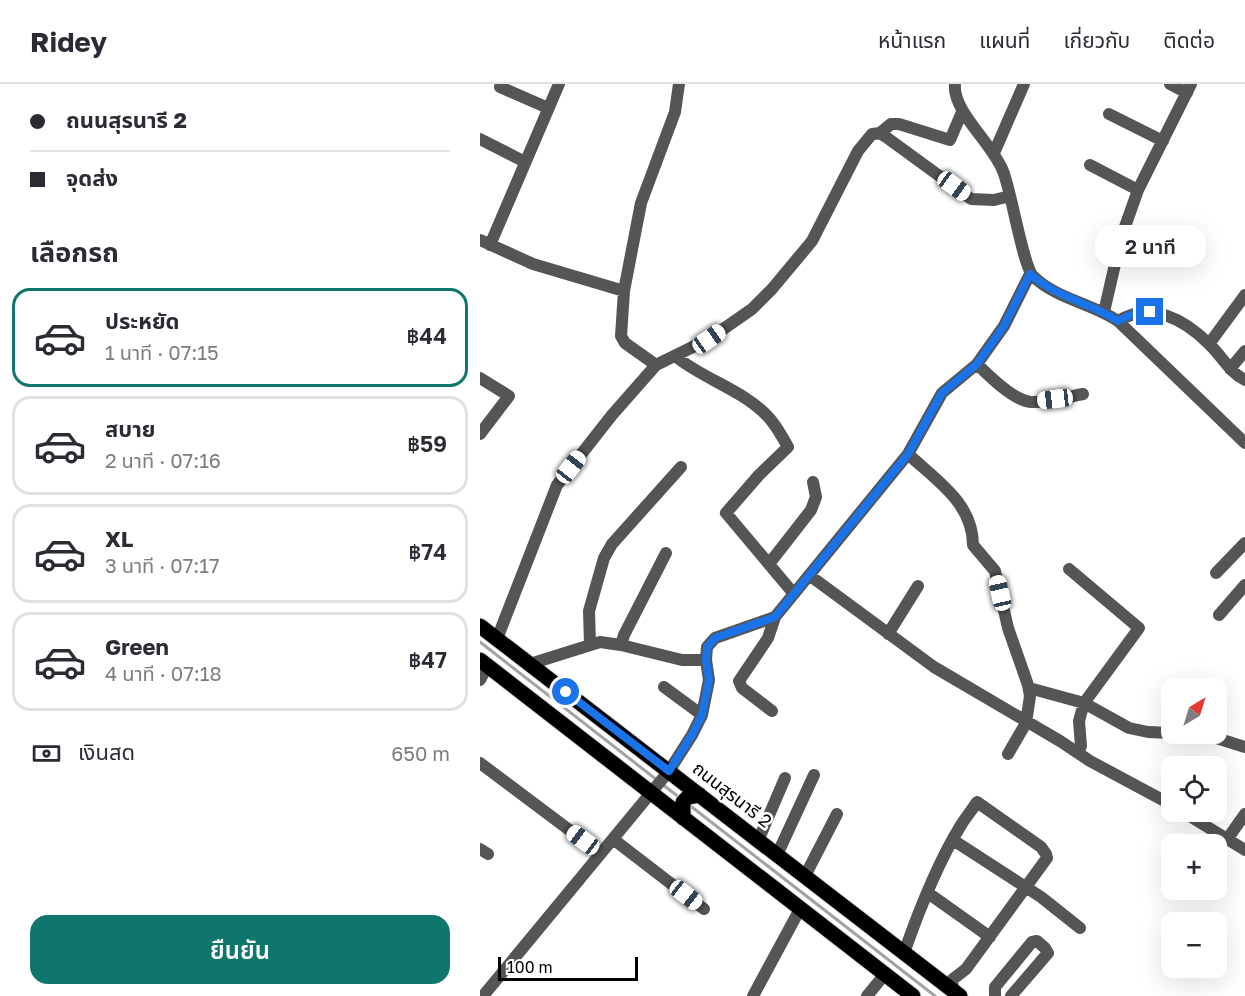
<!DOCTYPE html>
<html lang="th">
<meta charset="utf-8">
<style>
:root{--surface:#fff;--page:#f2f2f3;--text:#2b2b33;--muted:#7c7c81;--line:#e1e1e2;--accent:#0f766e}
body{margin:0;font-family:"Golos Text","Noto Sans Thai",sans-serif;background:var(--page);color:var(--text);height:100vh;display:flex;flex-direction:column;font-size:22px;white-space:nowrap}
*{box-sizing:border-box;margin:0}
p{font-size:20px;color:var(--muted)}
.icon{flex:none;width:33px;height:33px;fill:none;stroke:currentColor;stroke-width:2;stroke-linecap:round;stroke-linejoin:round}
.map{position:relative;flex:1;overflow:hidden}
.sheet{display:flex;flex-direction:column;background:var(--surface);width:480px}
.sheet>*{flex:none}
.guide{display:grid;align-content:center;height:132px;padding:0 30px;background:var(--surface)}
.needle{width:39px;rotate:38deg}
.controls{position:absolute;left:681px;top:594px;display:grid;gap:12px}
.controls a{display:grid;place-items:center;width:66px;height:66px;border-radius:12px;background:var(--surface);box-shadow:0 6px 24px #0002;font-size:30px}
.scale{position:absolute;left:18px;bottom:15px;width:140px;box-sizing:border-box;padding-left:6px;border:3px solid #000;border-top:0;font-size:16px;line-height:21px;white-space:nowrap;color:#000;-webkit-text-stroke:4px #fff;paint-order:stroke}
.end{position:absolute;width:27px;height:27px;margin:-14px;border:8px solid #1a73e8;background:#fff;box-shadow:0 0 0 3px #fff}
.from{border-radius:50%}
.bubble{position:absolute;height:42px;border-radius:18px;background:var(--surface);box-shadow:0 6px 24px #0002;font-size:20px;font-weight:600;line-height:42px;text-align:center}
.car{position:absolute;width:18px;height:36px;margin:-18px -9px;border-radius:8px;box-shadow:0 0 4px 2px #0007;background:linear-gradient(#fff 24%,#345 0 40%,#fff 0 76%,#345 0 86%,#fff 0)}
.guide b{display:flex;align-items:center;gap:21px;height:57px;font-size:22px}
.guide b+b{border-top:2px solid var(--line)}
.guide i{width:15px;height:15px;background:var(--text)}
ul{padding:0;list-style:none}
li{display:flex;align-items:center;gap:18px;height:99px;margin:0 12px 9px;padding:0 18px;border:3px solid var(--line);border-radius:18px}
li div{flex:1}
li b{display:block;font-size:22px}
li em{font-style:normal;font-weight:600}
li.active{border-color:var(--accent)}
li>.icon{width:54px;height:54px;stroke-width:1.5}
h2{padding:0 30px;font-size:27px;line-height:72px}
.pay{display:flex;align-items:center;gap:15px;height:66px;padding:0 30px;font-size:22px}
.pay p{margin-inline-start:auto}
.cta{display:flex;gap:12px;margin-top:auto;padding:12px 30px}
.cta a{flex:1;height:69px;border-radius:18px;background:var(--accent);color:#fff;font-size:24px;font-weight:600;line-height:69px;text-align:center}
header{display:flex;align-items:center;gap:36px;box-sizing:border-box;height:84px;padding:0 30px;background:var(--surface);border-bottom:2px solid var(--line)}
header strong{font-size:28px}
nav{display:flex;gap:33px;margin-inline-start:auto;font-size:21px}
main{display:flex;flex:1;min-height:0}
.map>svg:first-child{display:block}
.lines{fill:none;stroke-linecap:round;stroke-linejoin:round}
.stream{stroke:#a3a3a3;stroke-width:3}
.major-casing{stroke:#dbdbdb;stroke-width:17}
.minor{stroke:#555;stroke-width:12}
.major{stroke:#000;stroke-width:15}
.route{stroke:#1a73e8;stroke-width:8}
.labels{text-anchor:middle;stroke-width:5;stroke-linejoin:round;paint-order:stroke}
.street-label{font-size:18px;fill:#000;stroke:#fff}
</style>
<header>
<strong>Ridey</strong>
<nav><a>หน้าแรก</a><a>แผนที่</a><a>เกี่ยวกับ</a><a>ติดต่อ</a></nav>
</header>
<main>
<section class="sheet">
<div class="guide">
<b><i class="from"></i>ถนนสุรนารี 2</b>
<b><i></i>จุดส่ง</b>
</div>
<h2>เลือกรถ</h2>
<ul>
<li class="active"><svg class="icon" aria-label="car" viewBox="0 0 24 24"><path d="M5 17H2v-5l4-1 3-4h7l3 4 3 1v5h-3M9 17h6M6 11h13"/><circle cx="7" cy="17" r="2"/><circle cx="17" cy="17" r="2"/></svg><div><b>ประหยัด</b><p>1 นาที · 07:15</p></div><em>฿44</em></li>
<li><svg class="icon" aria-label="car" viewBox="0 0 24 24"><path d="M5 17H2v-5l4-1 3-4h7l3 4 3 1v5h-3M9 17h6M6 11h13"/><circle cx="7" cy="17" r="2"/><circle cx="17" cy="17" r="2"/></svg><div><b>สบาย</b><p>2 นาที · 07:16</p></div><em>฿59</em></li>
<li><svg class="icon" aria-label="car" viewBox="0 0 24 24"><path d="M5 17H2v-5l4-1 3-4h7l3 4 3 1v5h-3M9 17h6M6 11h13"/><circle cx="7" cy="17" r="2"/><circle cx="17" cy="17" r="2"/></svg><div><b>XL</b><p>3 นาที · 07:17</p></div><em>฿74</em></li>
<li><svg class="icon" aria-label="car" viewBox="0 0 24 24"><path d="M5 17H2v-5l4-1 3-4h7l3 4 3 1v5h-3M9 17h6M6 11h13"/><circle cx="7" cy="17" r="2"/><circle cx="17" cy="17" r="2"/></svg><div><b>Green</b><p>4 นาที · 07:18</p></div><em>฿47</em></li>
</ul>
<div class="pay"><svg class="icon" aria-label="cash" viewBox="0 0 24 24"><path d="M3 7h18v10H3z"/><circle cx="12" cy="12" r="2"/></svg>เงินสด<p>650 m</p></div>
<div class="cta"><a>ยืนยัน</a></div>
</section>
<div class="map">
<svg width="765" height="912" viewBox="0 0 765 912">
<rect width="100%" height="100%" fill="#fff"/>
<g class="lines">
<path class="stream" d="M0,558L177,696
M182,700L200,714
M208,720L455,912"/>
<defs>
<path id="major" d="M0,542L480,912
M0,576L433,912
M203,734V718L208,713L220,711"/>
</defs>
<use href="#major" class="major-casing"/>
<path class="minor" d="M475,0C472,27 512,59 523,87C531,106 543,182 553,192C576,215 611,219 638,237L765,359
M690,0L707,9
M20,3L68,24
M629,30L683,57
M400,49L411,40H419L470,56L482,28
M0,55L45,78
M514,69L544,0
M610,81L658,106
M0,156L53,180L144,207
M10,161L79,0
M624,228L641,154L658,106L711,0
M638,237C671,217 704,235 729,260C742,272 749,288 765,296
M729,260L765,211
M195,272C224,296 265,306 290,335C297,343 303,354 308,363L279,391L246,429L314,510
M497,280C509,292 534,317 551,318C568,319 587,313 603,310
M176,281L145,259L141,252L144,207L161,119L195,28L199,0
M750,285L765,267
M0,294L29,312L0,350
M428,370C456,396 493,419 493,461L515,487L528,544L548,601L550,612L546,639L528,670
M289,480L331,426L336,413L333,398
M589,485L659,544L604,619L599,637L601,662L598,669
M736,489L765,459
M329,491L454,583L580,657L610,677L692,721
M739,531L765,501
M408,550L438,502
M17,555L77,401L132,331L176,281L229,255L272,225L292,205L332,157L378,67L392,50L400,49L406,53L491,115L514,116L530,112
M110,560L109,527L124,474L132,460L201,383
M141,561L144,551L186,469
M50,580L120,558L141,561L202,576H226
M0,596L8,581
M184,603L222,631
M549,604L604,619L649,644L668,648L692,649
M292,627L262,604L259,597L288,554L295,533
M701,650L733,653L765,663
M0,679L120,769
M703,728L765,766
M748,754L765,730
M133,755L224,825
M473,756L561,813L600,844
M278,757L305,694
M0,765L8,770
M297,771L334,691
M325,792L357,730
M448,809L510,853
M424,869C439,826 457,780 481,741C486,733 492,726 497,718L561,763L566,770L567,774L486,885L473,895L472,906
M3,912L189,687L212,651L222,631L229,596L226,576L227,563L235,554L295,533L428,370L462,309L497,280L524,242L550,190
M273,912L320,825
M387,912L405,890
M515,912V903L552,858L557,857L565,864L568,869L531,912"/>
<use href="#major" class="major"/>
</g>
<g class="lines">
<path class="route" d="M86,608L189,687L212,651L222,631L229,596L226,576L227,563L235,554L295,533L428,370L462,309L497,280L524,242L550,190C579,215 609,218 638,237L655,229L670,228"/>
</g>
<g class="labels">
<g class="street-label">
<text transform="translate(252 711) rotate(38)" y="6">ถนนสุรนารี 2</text>
</g>
</g>
</svg>
<div class="controls">
<a><svg class="needle" viewBox="-14 -14 28 28"><path d="M0-13l5 13h-10z" fill="#e53935"/><path d="M0 13l5-13h-10z" fill="#7c7c81"/></svg></a>
<a><svg class="icon" aria-label="locate" viewBox="0 0 24 24"><circle cx="12" cy="12" r="6"/><path d="M12 2v4M12 18v4M2 12h4M18 12h4"/></svg></a>
<a>+</a>
<a>−</a>
</div>
<div class="scale">100 m</div>
<i class="end from" style="left:86px;top:608px"></i>
<i class="end" style="left:670px;top:228px"></i>
<div class="bubble" style="left:615px;top:141px;width:111px">2 นาที</div>
<i class="car" style="left:474px;top:102px;rotate:126deg"></i>
<i class="car" style="left:229px;top:255px;rotate:55deg"></i>
<i class="car" style="left:575px;top:315px;rotate:263deg"></i>
<i class="car" style="left:91px;top:383px;rotate:38deg"></i>
<i class="car" style="left:520px;top:509px;rotate:347deg"></i>
<i class="car" style="left:103px;top:756px;rotate:307deg"></i>
<i class="car" style="left:206px;top:811px;rotate:128deg"></i>
</div>
</main>
